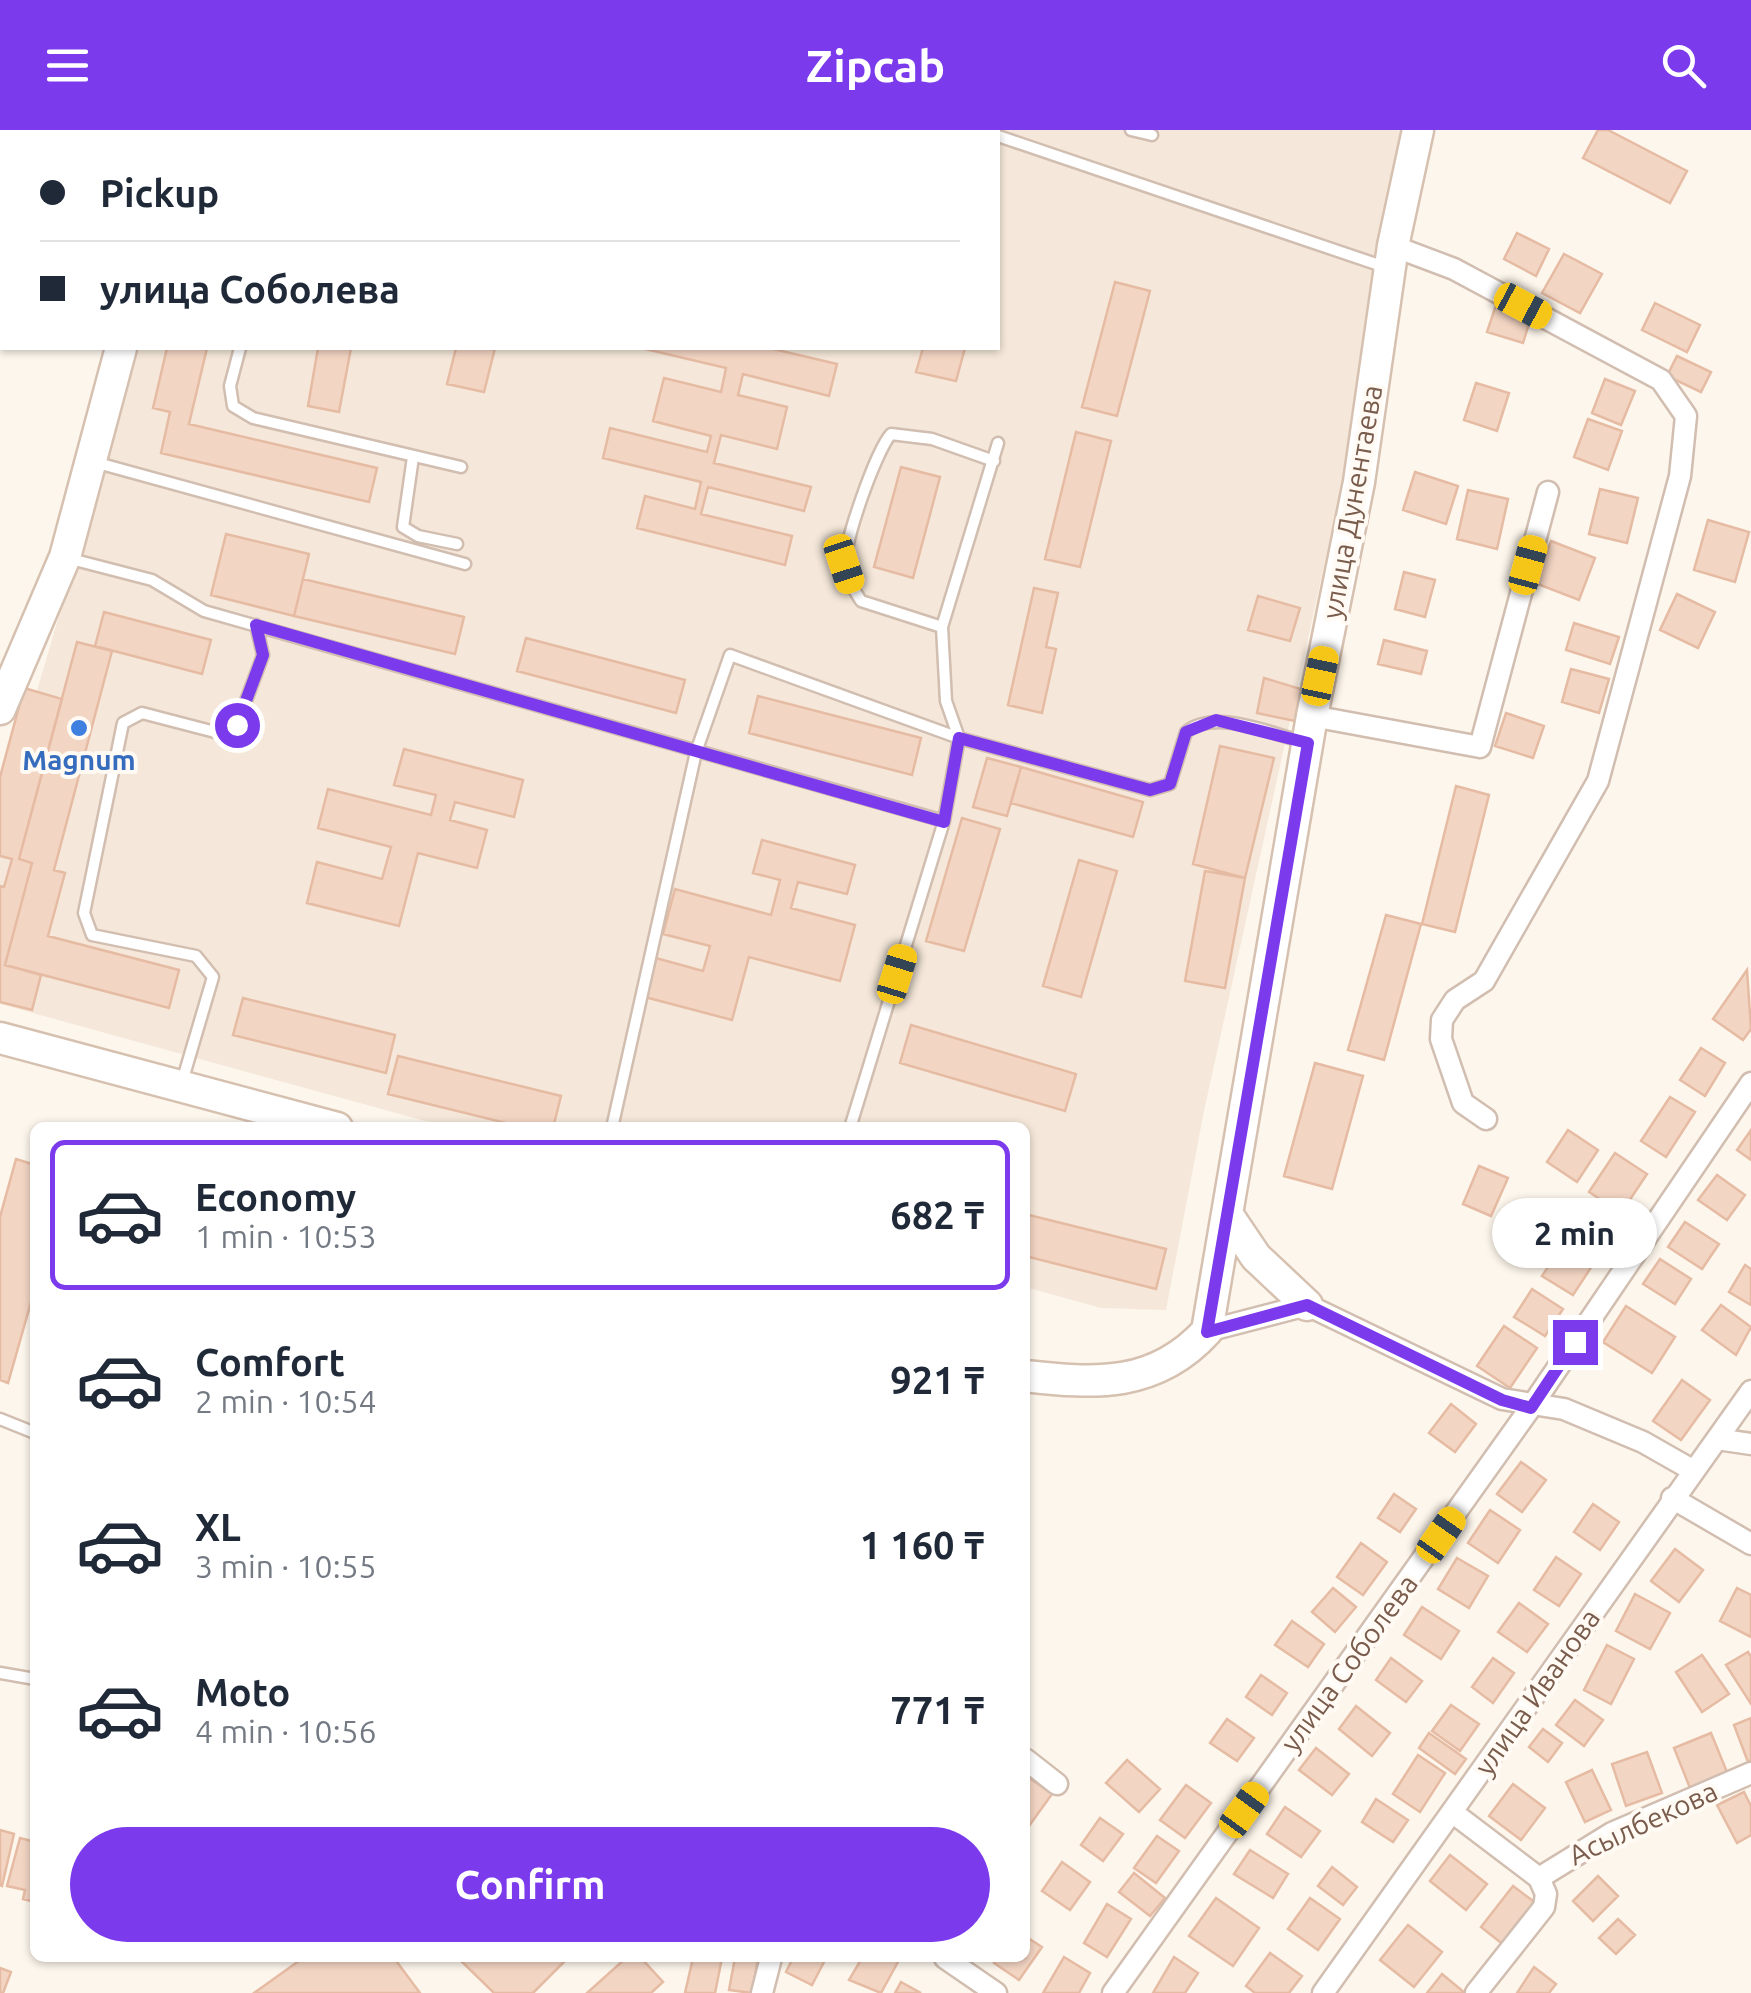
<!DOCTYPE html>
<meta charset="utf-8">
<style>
:root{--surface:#fff;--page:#f6f6f7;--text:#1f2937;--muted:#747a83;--line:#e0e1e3;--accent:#7c3aed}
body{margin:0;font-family:Ubuntu,sans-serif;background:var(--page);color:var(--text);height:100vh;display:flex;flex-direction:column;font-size:38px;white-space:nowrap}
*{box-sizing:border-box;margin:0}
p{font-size:32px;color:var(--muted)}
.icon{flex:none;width:55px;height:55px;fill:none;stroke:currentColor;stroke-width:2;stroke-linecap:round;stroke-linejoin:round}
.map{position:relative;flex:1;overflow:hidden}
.side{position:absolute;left:30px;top:992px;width:1000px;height:840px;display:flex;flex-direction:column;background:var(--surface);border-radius:15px;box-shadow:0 2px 8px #0004}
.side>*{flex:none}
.hud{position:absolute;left:0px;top:0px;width:1000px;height:220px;box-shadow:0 2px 8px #0004;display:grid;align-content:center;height:220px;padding:0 40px;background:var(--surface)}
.end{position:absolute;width:45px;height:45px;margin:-22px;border:12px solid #7c3aed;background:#fff;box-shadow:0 0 0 5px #fff}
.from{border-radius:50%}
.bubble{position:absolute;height:70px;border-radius:35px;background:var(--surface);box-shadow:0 2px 8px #0004;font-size:32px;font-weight:600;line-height:70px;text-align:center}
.car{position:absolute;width:30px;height:60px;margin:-30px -15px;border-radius:12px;box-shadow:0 0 8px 2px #0007;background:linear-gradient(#f5c518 24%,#345 0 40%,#f5c518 0 76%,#345 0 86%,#f5c518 0)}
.hud b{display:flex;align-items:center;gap:35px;height:95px;font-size:38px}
.hud b+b{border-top:2px solid var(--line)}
.hud i{width:25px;height:25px;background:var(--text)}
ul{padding:18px 0 0;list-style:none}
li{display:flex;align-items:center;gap:30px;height:150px;margin:0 20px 15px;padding:0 20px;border:5px solid transparent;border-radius:15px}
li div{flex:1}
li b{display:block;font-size:38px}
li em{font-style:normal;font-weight:600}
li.selected{border-color:var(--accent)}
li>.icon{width:90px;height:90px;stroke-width:1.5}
.action{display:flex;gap:20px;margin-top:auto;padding:20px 40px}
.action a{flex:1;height:115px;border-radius:60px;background:var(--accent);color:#fff;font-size:40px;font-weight:600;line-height:115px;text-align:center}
header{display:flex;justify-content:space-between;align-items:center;height:130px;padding:0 40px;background:var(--accent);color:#fff;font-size:45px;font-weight:600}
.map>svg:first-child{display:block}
.residential{fill:#f5e8da}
.building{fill:#f3d5c3;stroke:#e6bba3;stroke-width:2.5}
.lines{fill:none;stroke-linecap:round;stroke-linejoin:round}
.lane-casing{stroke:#d1beb0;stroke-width:15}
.street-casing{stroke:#d1beb0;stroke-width:25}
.secondary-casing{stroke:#d6c0b0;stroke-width:35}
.lane{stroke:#fff;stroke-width:10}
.street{stroke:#fff;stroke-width:20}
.secondary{stroke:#fff;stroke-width:30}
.route{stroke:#7c3aed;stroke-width:12}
.shop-dot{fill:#3f7fe0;stroke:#fffaf3;stroke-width:4}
.labels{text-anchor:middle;stroke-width:8;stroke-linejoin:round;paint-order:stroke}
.street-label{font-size:28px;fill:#7a5c4d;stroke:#fffaf3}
.shop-label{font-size:28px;font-weight:bold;fill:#366cbe;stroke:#fffaf3}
</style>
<header><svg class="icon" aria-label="menu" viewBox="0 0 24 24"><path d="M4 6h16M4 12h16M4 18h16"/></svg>Zipcab<svg class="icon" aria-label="search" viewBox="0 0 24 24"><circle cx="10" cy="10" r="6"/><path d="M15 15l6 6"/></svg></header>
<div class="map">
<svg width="1751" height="1863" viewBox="0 0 1751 1863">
<rect width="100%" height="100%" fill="#fdf6ec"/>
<path class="residential" d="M202,0H1420L1204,981L1166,1180L1101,1178L1025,1157V998L447,997L0,874V686L138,218H998V2Z"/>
<path class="building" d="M710,0H795V2Z
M795,0H855L864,2H795Z
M1598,0H1608L1687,41L1670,73L1583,28Z
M1517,103L1549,119L1536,146L1504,129Z
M1564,124L1602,144L1580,183L1542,163Z
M1115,152L1150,161L1117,286L1082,277Z
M1655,173L1700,195L1687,222L1642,200Z
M1496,175L1531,187L1523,213L1487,202Z
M167,218H207L189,294L377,338L369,372L161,323L170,282L153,278Z
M318,218H351L339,282L308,276Z
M456,218H495L484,262L447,254Z
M641,218H769L837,234L829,266L743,244L738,265L787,277L777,319L721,305L714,333L811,357L804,381L708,357L701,384L792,406L785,435L637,398L645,366L695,379L701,352L603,328L610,298L707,322L711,306L653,291L664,248L721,262L726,238Z
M923,218H965L956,251L916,242Z
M1677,226L1711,242L1701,262L1667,246Z
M1605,249L1635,261L1621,295L1592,283Z
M1476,253L1509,263L1497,301L1464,290Z
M1588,289L1622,301L1608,340L1574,327Z
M1076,302L1111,311L1080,437L1045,429Z
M901,337L940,347L913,448L874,437Z
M1415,342L1458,356L1446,394L1403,380Z
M1600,359L1638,368L1627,413L1589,404Z
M1468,360L1508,369L1497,419L1457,409Z
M1708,390L1749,402L1735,452L1694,440Z
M226,404L309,424L294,486L211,465Z
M1551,411L1595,428L1579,470L1535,453Z
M1404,442L1435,450L1425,487L1395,479Z
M303,449L464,487L455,524L294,486Z
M1034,458L1058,463L1046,517L1056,519L1042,583L1008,575Z
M1677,464L1715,482L1698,518L1660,500Z
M1258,466L1300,478L1290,511L1248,500Z
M104,482L211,510L202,544L95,516Z
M1574,493L1619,507L1610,534L1566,520Z
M526,508L685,550L676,583L517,541Z
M1384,510L1427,521L1421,544L1378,534Z
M77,512L112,521L54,740L65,743L48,806L179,840L169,878L5,835L32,733L19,729Z
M1571,539L1609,549L1599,583L1562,572Z
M1264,548L1304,560L1295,591L1257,583Z
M24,558L62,569L19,729L32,733L5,835L41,845L32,880L0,872V756L4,757L12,729L0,726V647Z
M758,566L921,608L912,645L749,603Z
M1506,583L1544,596L1533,628L1495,616Z
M1220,616L1274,628L1245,748L1193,734Z
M404,619L523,650L514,687L455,672L450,690L487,700L477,738L418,723L399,796L307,773L317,732L382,749L391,717L318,698L328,659L431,685L436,665L394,655Z
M987,628L1021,637L1007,686L973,677Z
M1021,637L1143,672L1133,707L1011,673Z
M1456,656L1489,665L1455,802L1422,794Z
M962,688L1000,699L964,821L926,811Z
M762,710L855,735L847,764L798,752L791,778L855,795L840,851L749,827L732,890L645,867L656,828L703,841L710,816L663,804L675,759L771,785L780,750L753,743Z
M1079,730L1117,741L1081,867L1043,856Z
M1205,741L1245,748L1225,858L1185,851Z
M1386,785L1421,794L1384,930L1348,920Z
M1747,840L1751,899L1743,910L1713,889Z
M243,868L395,905L386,943L233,905Z
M911,895L1076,944L1065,981L900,933Z
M1701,918L1725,933L1705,966L1680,950Z
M398,926L561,966L553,998H526L388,964Z
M1315,933L1363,946L1332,1059L1284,1046Z
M1670,967L1695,982L1666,1027L1641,1011Z
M1568,1000L1598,1020L1577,1052L1547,1032Z
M1751,1000V1030L1737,1020Z
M1615,1023L1647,1044L1621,1083L1589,1062Z
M16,1029L35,1035V1158L8,1253L0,1250V1087Z
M1479,1036L1508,1048L1491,1086L1463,1074Z
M1717,1045L1745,1065L1727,1090L1698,1070Z
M1025,1084L1166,1119L1156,1159L1025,1126Z
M1685,1092L1719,1114L1702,1139L1668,1117Z
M1563,1114L1594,1133L1573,1165L1542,1146Z
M1660,1129L1691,1149L1675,1174L1643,1154Z
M1745,1135L1751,1139V1175L1729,1162Z
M1532,1159L1563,1179L1545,1206L1514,1187Z
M1721,1175L1751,1197L1736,1225L1702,1200Z
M1626,1176L1675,1207L1652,1243L1603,1212Z
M1504,1196L1537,1218L1510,1258L1477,1236Z
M1682,1250L1710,1270L1681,1310L1653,1291Z
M1451,1274L1476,1294L1455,1322L1429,1303Z
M1521,1332L1546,1350L1522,1382L1497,1364Z
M1394,1364L1416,1379L1400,1402L1378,1388Z
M1593,1374L1619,1392L1600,1420L1574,1402Z
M1490,1380L1520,1400L1498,1433L1468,1413Z
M1361,1413L1387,1432L1363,1465L1337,1447Z
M1675,1419L1703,1440L1679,1472L1651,1451Z
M1556,1427L1581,1444L1559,1476L1534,1460Z
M1457,1428L1488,1446L1469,1478L1438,1459Z
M1333,1458L1356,1477L1335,1502L1312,1482Z
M1737,1458L1751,1465V1507L1720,1491Z
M1635,1464L1670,1483L1650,1519L1616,1501Z
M1519,1473L1548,1494L1527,1522L1498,1502Z
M1422,1477L1459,1501L1441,1529L1404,1505Z
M1292,1491L1324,1514L1308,1537L1275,1515Z
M1607,1515L1634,1529L1611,1574L1584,1560Z
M1748,1522L1751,1527V1574L1726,1535Z
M1702,1525L1729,1564L1702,1582L1676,1542Z
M1391,1528L1422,1551L1406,1572L1376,1550Z
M1493,1528L1514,1543L1493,1573L1472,1557Z
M1261,1545L1287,1563L1272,1585L1246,1567Z
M1575,1570L1603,1590L1584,1616L1556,1595Z
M1451,1575L1479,1594L1460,1621L1432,1601Z
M1356,1576L1390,1603L1372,1626L1339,1599Z
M1751,1588V1630L1748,1632L1734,1595Z
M1227,1589L1254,1608L1237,1631L1210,1613Z
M1543,1599L1562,1613L1548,1632L1529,1617Z
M1429,1603L1466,1629L1455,1644L1419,1618Z
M1711,1603L1727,1642L1690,1658L1674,1618Z
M1316,1618L1349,1644L1332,1665L1299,1640Z
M1647,1622L1662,1663L1626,1676L1612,1634Z
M1418,1625L1445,1643L1420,1682L1393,1664Z
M1127,1630L1160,1659L1139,1682L1106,1653Z
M1592,1640L1611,1680L1585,1692L1566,1652Z
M1025,1645L1052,1664L1029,1696L1025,1693Z
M1513,1654L1545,1678L1521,1710L1489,1686Z
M1186,1655L1211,1673L1185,1708L1160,1690Z
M1744,1662L1751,1676V1705L1737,1713L1717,1675Z
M1376,1669L1408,1690L1393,1712L1362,1692Z
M1285,1677L1320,1701L1301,1727L1267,1704Z
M1100,1688L1123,1704L1103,1731L1081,1715Z
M0,1700L14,1704L2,1756L0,1755Z
M1157,1706L1179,1721L1156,1753L1134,1738Z
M20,1708L35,1712V1772L23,1769L25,1760L7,1756Z
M1250,1720L1288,1744L1273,1768L1234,1744Z
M1450,1725L1487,1754L1466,1780L1430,1751Z
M1062,1732L1090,1752L1070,1780L1042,1761Z
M1332,1737L1357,1757L1343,1775L1318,1756Z
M1134,1743L1165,1768L1150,1786L1119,1762Z
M1598,1746L1618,1766L1593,1791L1573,1771Z
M1513,1756L1537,1774L1505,1816L1481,1797Z
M1216,1768L1259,1798L1233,1836L1189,1806Z
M1310,1768L1340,1789L1318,1820L1288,1799Z
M1107,1774L1131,1789L1107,1827L1084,1813Z
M1618,1789L1635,1805L1616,1824L1599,1808Z
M1408,1795L1442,1822L1414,1857L1380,1830Z
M1025,1806L1042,1817L1019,1850L994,1833L998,1828H1025Z
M1270,1823L1302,1846L1289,1863H1255L1246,1856Z
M1064,1827L1090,1843L1079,1863H1043Z
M1174,1827L1198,1843L1185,1863H1153Z
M303,1828H394L420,1863H254Z
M458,1828H568L533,1863H494Z
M626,1828H641L663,1852L651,1863H587Z
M693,1828H722L715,1863H685Z
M735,1828H758L752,1863L729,1860Z
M793,1828H826L812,1855L786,1842Z
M862,1828L899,1830L881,1863L849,1850Z
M1534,1837L1556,1854L1549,1863H1517Z
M0,1838L11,1842L3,1863H0Z
M1442,1844L1465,1863H1427Z
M901,1852L921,1863H895Z"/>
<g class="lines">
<defs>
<path id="lane" d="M210,0L221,2
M979,0L987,2
M1131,0L1152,5
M292,2V0
M998,6L1385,137
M240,218L230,256L233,276L253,288L461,337
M413,327L403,397L418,406L457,414
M94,332L465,434
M71,429L152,450L204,481L944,691
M942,497L861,471C855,461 846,448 845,436C843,414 876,321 891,304L932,309L994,331
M182,952L213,847L196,826L92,805L84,783L123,593L142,583L215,602L237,595L263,525L256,495
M612,998L696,622L730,525L959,608L1150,660L1170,654L1186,602C1216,578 1271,604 1305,612
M850,998L944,691L959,608L946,571L942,497L998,313
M0,1289L35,1303
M0,1543L35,1549"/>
<path id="street" d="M1393,116L1454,139L1661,250L1686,286L1680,346L1598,651L1484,851L1455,870L1442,890L1441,909L1463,973L1486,989
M1312,586L1480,617L1548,362
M1207,1201L1307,1175L1502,1269L1564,1279L1643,1312L1694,1341
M1717,1309L1751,1314
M1672,1368L1751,1414
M1025,1629L1057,1654
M1452,1682L1539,1748L1612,1703L1751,1643
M945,1828L996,1863
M762,1863L771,1828
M1113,1863L1531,1277L1751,953
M1323,1863L1751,1261
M1476,1863L1544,1777L1546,1764L1539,1748"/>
<path id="secondary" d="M183,2V0
M0,579L65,427L121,218
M0,908L337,998
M1227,1084L1256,1127L1307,1175
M1025,1246C1095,1254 1155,1258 1207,1201L1312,586L1359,352L1393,116L1418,0"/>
</defs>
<use href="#lane" class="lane-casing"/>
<use href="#street" class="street-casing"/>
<use href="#secondary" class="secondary-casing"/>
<use href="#lane" class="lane"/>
<use href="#street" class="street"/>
<use href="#secondary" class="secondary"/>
</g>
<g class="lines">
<path class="route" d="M237,595L263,525L256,495L944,692L959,608L1150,660L1170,654L1186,602L1216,590L1308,613L1207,1202L1307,1175L1502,1270L1531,1278L1575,1212"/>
</g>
<circle class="shop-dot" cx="79" cy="598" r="10"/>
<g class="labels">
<g class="street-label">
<text transform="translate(1352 372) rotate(-80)" y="10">улица Дунентаева</text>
<text transform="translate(1349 1533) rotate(-54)" y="10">улица Соболева</text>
<text transform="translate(1537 1562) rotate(-55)" y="10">улица Иванова</text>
<text transform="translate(1643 1693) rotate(-25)" y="10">Асылбекова</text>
</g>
<g class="shop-label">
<text x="79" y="640">Magnum</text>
</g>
</g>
</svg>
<i class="end from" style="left:237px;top:595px"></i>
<i class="end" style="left:1575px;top:1212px"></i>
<div class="bubble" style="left:1492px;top:1068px;width:165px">2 min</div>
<i class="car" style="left:1523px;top:176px;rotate:118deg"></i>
<i class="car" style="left:844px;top:434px;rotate:162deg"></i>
<i class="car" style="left:1528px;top:435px;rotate:15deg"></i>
<i class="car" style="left:1320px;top:546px;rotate:12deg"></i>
<i class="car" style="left:897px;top:844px;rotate:17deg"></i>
<i class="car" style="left:1441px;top:1405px;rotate:35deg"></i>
<i class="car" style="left:1244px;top:1680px;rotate:36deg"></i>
<div class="hud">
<b><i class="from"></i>Pickup</b>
<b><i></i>улица Соболева</b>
</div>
<section class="side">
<ul>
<li class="selected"><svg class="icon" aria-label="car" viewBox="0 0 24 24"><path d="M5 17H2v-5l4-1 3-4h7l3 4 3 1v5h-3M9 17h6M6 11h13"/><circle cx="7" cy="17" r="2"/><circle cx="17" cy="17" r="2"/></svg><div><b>Economy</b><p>1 min · 10:53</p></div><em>682 ₸</em></li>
<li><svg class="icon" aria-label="car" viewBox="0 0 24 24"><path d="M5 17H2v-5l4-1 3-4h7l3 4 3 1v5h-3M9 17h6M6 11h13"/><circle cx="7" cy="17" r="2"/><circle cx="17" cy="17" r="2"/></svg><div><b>Comfort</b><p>2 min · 10:54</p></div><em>921 ₸</em></li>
<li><svg class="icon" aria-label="car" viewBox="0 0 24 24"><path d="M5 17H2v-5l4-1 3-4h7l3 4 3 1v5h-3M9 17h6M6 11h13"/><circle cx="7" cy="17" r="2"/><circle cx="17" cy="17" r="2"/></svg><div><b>XL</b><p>3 min · 10:55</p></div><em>1 160 ₸</em></li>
<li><svg class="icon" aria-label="car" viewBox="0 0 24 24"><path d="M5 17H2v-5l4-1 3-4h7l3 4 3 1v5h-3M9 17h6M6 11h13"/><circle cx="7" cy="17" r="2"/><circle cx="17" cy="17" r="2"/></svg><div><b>Moto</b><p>4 min · 10:56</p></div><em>771 ₸</em></li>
</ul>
<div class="action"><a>Confirm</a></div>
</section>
</div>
